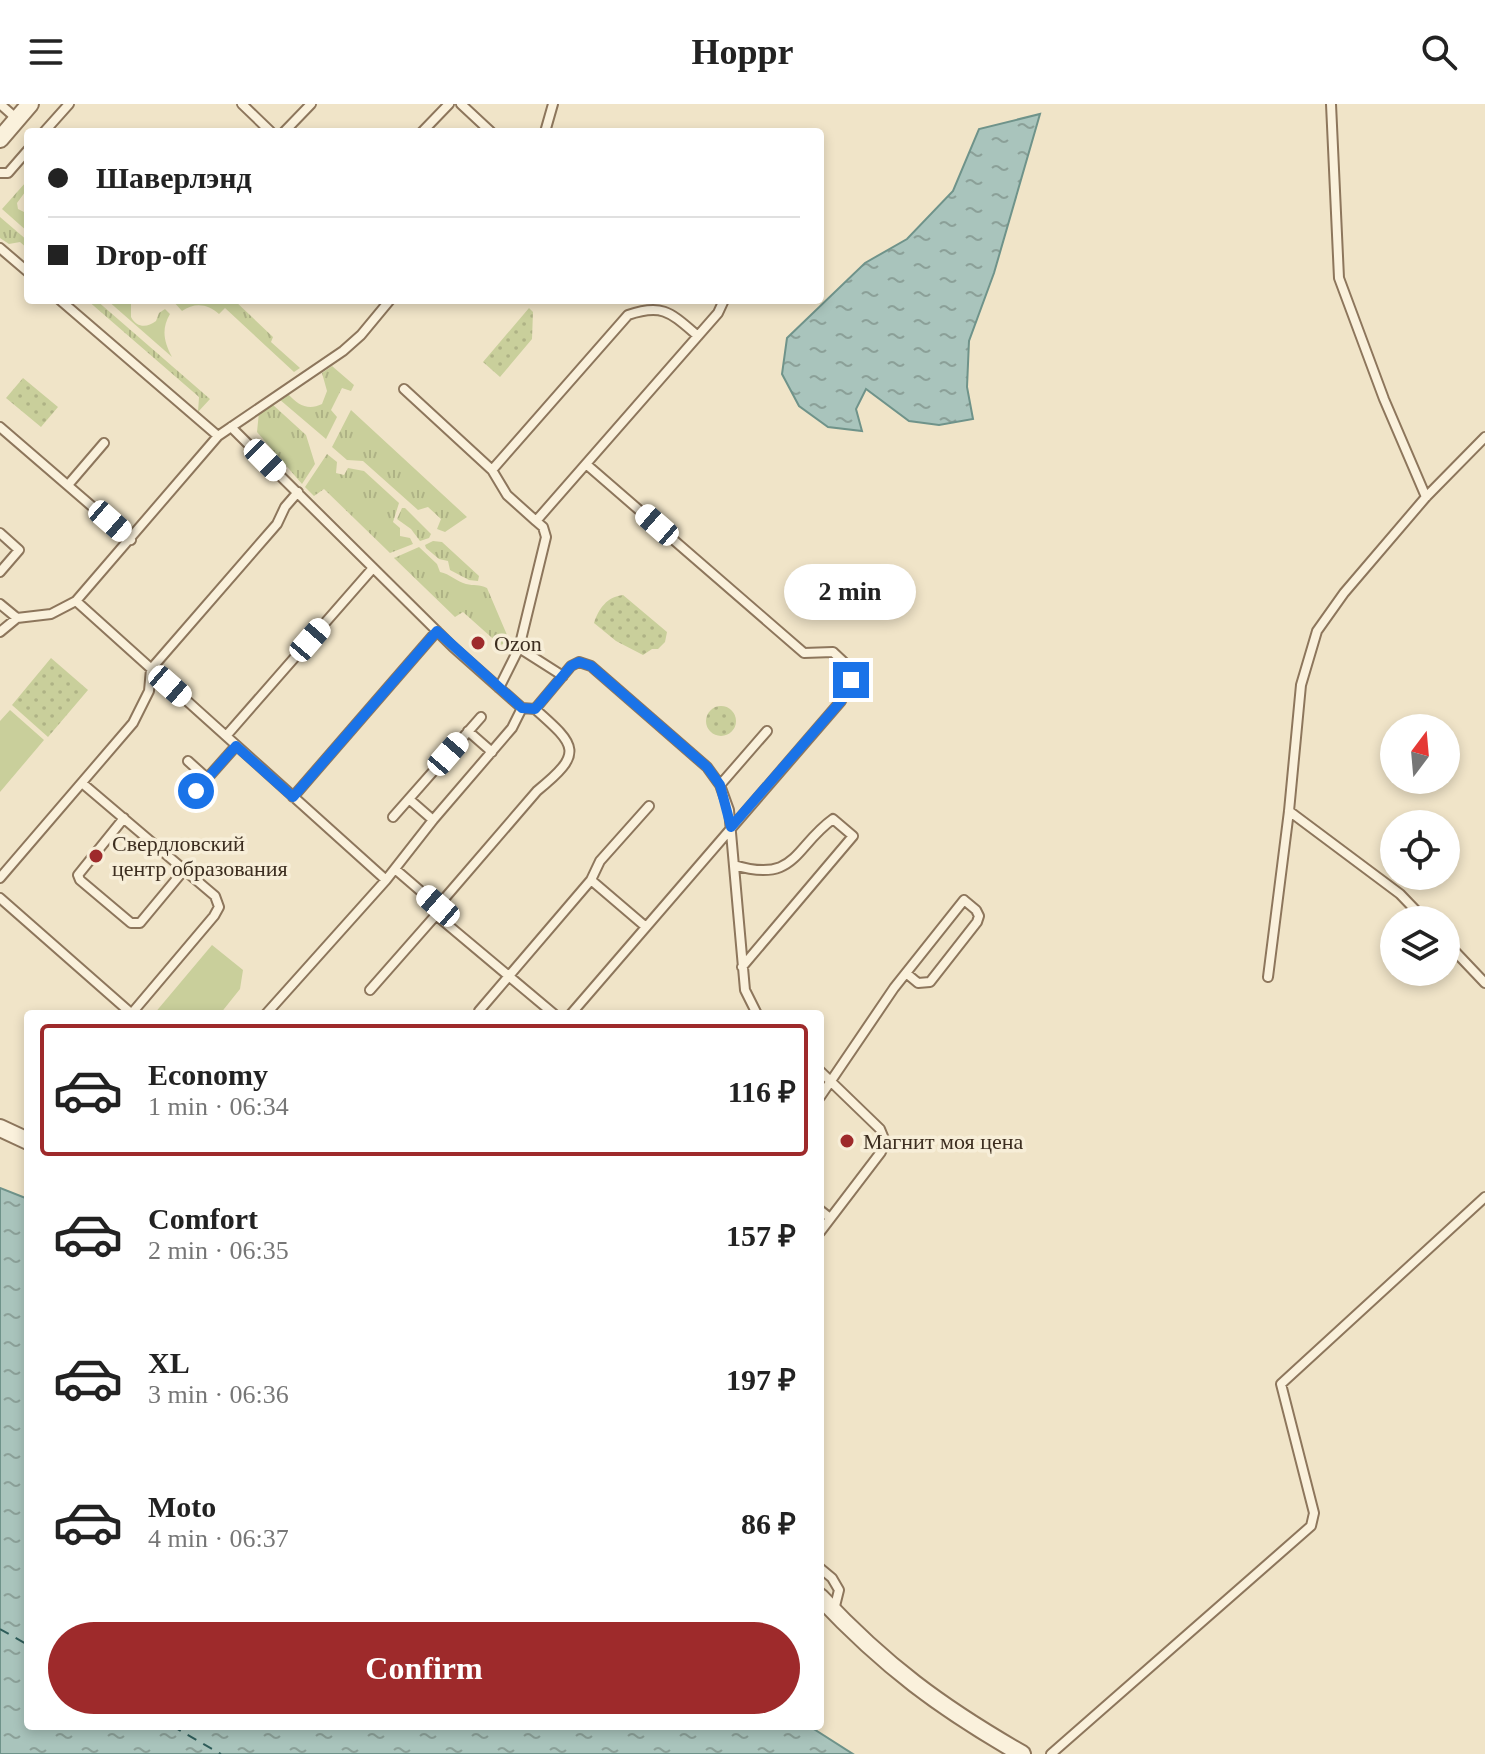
<!DOCTYPE html>
<meta charset="utf-8">
<style>
:root{--surface:#fff;--page:#f2f2f2;--text:#222;--muted:#767676;--line:#e0e0e0;--accent:#9e2a2b}
body{margin:0;font-family:Georgia,serif;background:var(--page);color:var(--text);height:100vh;display:flex;flex-direction:column;font-size:30px;white-space:nowrap}
*{box-sizing:border-box;margin:0}
p{font-size:26px;color:var(--muted)}
.icon{flex:none;width:44px;height:44px;fill:none;stroke:currentColor;stroke-width:2;stroke-linecap:round;stroke-linejoin:round}
.map{position:relative;flex:1;overflow:hidden}
.panel{position:absolute;left:24px;top:906px;width:800px;height:720px;display:flex;flex-direction:column;background:var(--surface);border-radius:8px;box-shadow:0 4px 12px #0003}
.panel>*{flex:none}
.banner{position:absolute;left:24px;top:24px;width:800px;height:176px;border-radius:8px;box-shadow:0 4px 12px #0003;display:grid;align-content:center;height:176px;padding:0 24px;background:var(--surface)}
.needle{width:52px;rotate:16deg}
.fabs{position:absolute;left:1380px;top:610px;display:grid;gap:16px}
.fabs a{display:grid;place-items:center;width:80px;height:80px;border-radius:50%;background:var(--surface);box-shadow:0 4px 12px #0003;font-size:40px}
.end{position:absolute;width:36px;height:36px;margin:-18px;border:10px solid #1a73e8;background:#fff;box-shadow:0 0 0 4px #fff}
.from{border-radius:50%}
.bubble{position:absolute;height:56px;border-radius:28px;background:var(--surface);box-shadow:0 4px 12px #0003;font-size:26px;font-weight:800;line-height:56px;text-align:center}
.car{position:absolute;width:24px;height:48px;margin:-24px -12px;border-radius:10px;box-shadow:0 0 6px 2px #0007;background:linear-gradient(#fff 24%,#345 0 40%,#fff 0 76%,#345 0 86%,#fff 0)}
.banner b{display:flex;align-items:center;gap:28px;height:76px;font-size:30px}
.banner b+b{border-top:2px solid var(--line)}
.banner i{width:20px;height:20px;background:var(--text)}
ul{padding:14px 0 0;list-style:none}
li{display:flex;align-items:center;gap:24px;height:132px;margin:0 16px 12px;padding:0 8px;border:4px solid transparent;border-radius:8px}
li div{flex:1}
li b{display:block;font-size:30px}
li em{font-style:normal;font-weight:800}
li.on{border-color:var(--accent)}
li>.icon{width:72px;height:72px;stroke-width:1.5}
.cta{display:flex;gap:16px;margin-top:auto;padding:16px 24px}
.cta a{flex:1;height:92px;border-radius:48px;background:var(--accent);color:#fff;font-size:32px;font-weight:800;line-height:92px;text-align:center}
header{display:flex;justify-content:space-between;align-items:center;height:104px;padding:0 24px;background:var(--surface);font-size:36px;font-weight:800}
.map>svg:first-child{display:block}
.grass{fill:url(#grass-tufts)}
.park{fill:url(#park-dots)}
.pitch{fill:#c9cf9b}
.water{fill:url(#water-ripples);stroke:#6f938a;stroke-width:2}
.lines{fill:none;stroke-linecap:round;stroke-linejoin:round}
.ferry{stroke:#2f5d5a;stroke-width:2;stroke-dasharray:10 8;stroke-linecap:butt}
.lane-casing{stroke:#8d765c;stroke-width:12}
.street-casing{stroke:#8d765c;stroke-width:20}
.lane{stroke:#faf1dc;stroke-width:8}
.street{stroke:#faf1dc;stroke-width:16}
.route{stroke:#1a73e8;stroke-width:10}
.poi-dot{fill:#9e2a2b;stroke:#f7eed8;stroke-width:3}
.labels{text-anchor:middle;stroke-width:7;stroke-linejoin:round;paint-order:stroke}
.poi-label{font-size:22px;fill:#3d2e20;stroke:#f7eed8;text-anchor:start}
</style>
<header><svg class="icon" aria-label="menu" viewBox="0 0 24 24"><path d="M4 6h16M4 12h16M4 18h16"/></svg>Hoppr<svg class="icon" aria-label="search" viewBox="0 0 24 24"><circle cx="10" cy="10" r="6"/><path d="M15 15l6 6"/></svg></header>
<div class="map">
<svg width="1485" height="1650" viewBox="0 0 1485 1650">
<defs>
<pattern id="grass-tufts" width="24" height="20" patternUnits="userSpaceOnUse" patternTransform="scale(2)"><rect width="24" height="20" fill="#c9cf9b"/><path d="M3 7l-1-3M5 7V3M7 7l1-3M15 17l-1-3M17 17v-4M19 17l1-3" fill="none" stroke="#aeb285"/></pattern>
<pattern id="park-dots" width="8" height="8" patternUnits="userSpaceOnUse" patternTransform="scale(2)"><rect width="8" height="8" fill="#c9cf9b"/><path d="M2 2h.1M6 6h.1" fill="none" stroke="#aeb285" stroke-width="1.8" stroke-linecap="round"/></pattern>
<pattern id="water-ripples" width="26" height="14" patternUnits="userSpaceOnUse" patternTransform="scale(2)"><rect width="26" height="14" fill="#a9c4bc"/><path d="M2 4q2-2 4 0t4 0M15 11q2-2 4 0t4 0" fill="none" stroke="#8ba098"/></pattern>
</defs>
<rect width="100%" height="100%" fill="#f0e4c8"/>
<path class="grass" d="M26,78L28,84L17,99L18,105L28,110V128L2,105Z
M0,113L28,137V145L20,138L9,140L0,134Z
M87,196H96L210,295L198,308L199,293Z
M107,196H131V213C137,224 147,224 156,217L159,209L165,205L170,210C161,225 164,238 172,253Z
M172,196H234L273,233L271,238L300,264L294,268L225,204L219,210C208,200 195,198 182,207Z
M332,262L354,281L351,287L342,284L331,306L337,313L326,335L279,295L288,290C298,301 308,307 322,300L327,287L322,269Z
M272,300L306,331L315,360L302,380L257,328L259,308Z
M351,306L467,413L445,428L437,425L441,415L428,403L418,406L363,357L347,356L332,343Z
M327,350L337,358L336,369L344,371L348,364L364,367L399,399L393,418L400,424V432L410,434L413,440L390,449L324,385L314,392L305,383Z
M402,404H405L431,430L429,434L420,437L411,425L397,415Z
M433,437L442,438L479,472L478,477L469,476L450,466L448,457L439,455L426,444L425,441Z
M419,443L437,460L440,468C450,470 456,477 466,480C474,482 479,480 487,484L510,538L500,541L463,508L455,513L394,454Z"/>
<path class="park" d="M529,204L533,208L532,235L500,273L483,258Z
M23,274L58,303L41,323L6,294Z
M623,491L667,528L665,538L658,545H652L643,551L616,537L594,519C599,504 607,493 623,491Z
M51,554L88,586L48,633L12,601Z
M706 617a15 15 0 1 1 30 0a15 15 0 1 1-30 0Z"/>
<path class="pitch" d="M10,606L44,636L0,688V617Z
M212,841L243,866L240,885L220,910H154Z"/>
<path class="water" d="M1040,10L994,169L969,237L967,283L973,315L939,321L909,317L866,285L856,305L862,327L828,323L799,302L782,270L787,234L865,159L907,135L953,87L979,25Z
M0,1084L28,1095V1622H809L853,1650H0Z"/>
<g class="lines">
<path class="ferry" d="M0,1525L28,1541
M172,1622L221,1650"/>
<defs>
<path id="lane" d="M0,0L17,15
M242,0L271,28
M461,0L491,28
M1331,0L1339,174L1384,295L1426,393
M44,28L69,0
M284,28L311,0
M422,28L449,0
M545,28L553,0
M0,69H8L28,46
M0,144L28,168
M60,196L218,332
M404,285L492,366L507,391L536,417
M0,323L131,436
M231,323L453,543L522,604L512,624L433,716L386,776L266,910
M492,366L628,211C663,199 671,209 698,232
M68,381L104,339
M0,429L19,446L0,468
M76,497L386,776
M0,500L17,514
M0,528L17,514L51,510L76,497L218,332L343,247L361,231L390,196
M519,544L563,572
M499,584L519,544L546,433L543,423L536,417L718,209L724,196
M522,604L535,605L571,562L579,558L591,562L707,663L720,681L729,706L745,886L757,910
M468,627L492,648
M226,632L373,464
M188,657L208,675
M82,679L215,792L219,803L214,812L132,909
M720,681L767,627
M196,687L236,642
M293,693L437,527
M409,695L433,716
M1289,707L1400,790L1425,816
M393,713L481,613
M124,714L78,771L80,776L131,819H140L184,766
M734,761C796,780 794,743 833,715L853,732L742,863
M395,765L438,802L436,811L554,910
M0,774L133,619L149,587L151,565L277,420L285,403L298,388
M591,776L646,823
M0,794L132,910
M438,802L537,687C584,649 577,642 535,605
M1446,838L1485,879
M1268,873L1289,707L1301,581L1317,527L1344,489L1426,393L1485,333
M370,886L436,811
M479,907L591,776L600,757L649,702
M571,910L841,597L851,576L849,563L833,548L804,549L586,360
M820,967L880,1025L885,1037L881,1048L820,1128
M820,993L894,884L964,796L976,806L979,812L977,818L930,878L918,879L906,869
M820,1106L830,1114
M820,1464L832,1474L839,1486L834,1506
M1051,1650L1311,1422L1314,1409L1281,1280L1485,1093"/>
<path id="street" d="M0,35L30,0
M0,1024L28,1037
M820,1493C885,1562 940,1603 1022,1650"/>
</defs>
<use href="#lane" class="lane-casing"/>
<use href="#street" class="street-casing"/>
<use href="#lane" class="lane"/>
<use href="#street" class="street"/>
</g>
<g class="lines">
<path class="route" d="M196,687L236,642L293,693L437,527L522,604L535,605L571,562L579,558L591,562L707,663L720,681L731,723L841,597L851,576"/>
</g>
<g class="poi-dot">
<circle cx="478" cy="539" r="8"/>
<circle cx="96" cy="752" r="8"/>
<circle cx="847" cy="1037" r="8"/>
</g>
<g class="labels">
<g class="poi-label">
<text x="494" y="547">Ozon</text>
<text x="112" y="747">Свердловский<tspan x="112" dy="25">центр образования</tspan></text>
<text x="863" y="1045">Магнит моя цена</text>
</g>
</g>
</svg>
<div class="fabs">
<a><svg class="needle" viewBox="-14 -14 28 28"><path d="M0-13l5 13h-10z" fill="#e53935"/><path d="M0 13l5-13h-10z" fill="#767676"/></svg></a>
<a><svg class="icon" aria-label="locate" viewBox="0 0 24 24"><circle cx="12" cy="12" r="6"/><path d="M12 2v4M12 18v4M2 12h4M18 12h4"/></svg></a>
<a><svg class="icon" aria-label="layers" viewBox="0 0 24 24"><path d="M12 4l9 5-9 5-9-5zM3 14l9 5 9-5"/></svg></a>
</div>
<i class="end from" style="left:196px;top:687px"></i>
<i class="end" style="left:851px;top:576px"></i>
<div class="bubble" style="left:784px;top:460px;width:132px">2 min</div>
<i class="car" style="left:265px;top:356px;rotate:135deg"></i>
<i class="car" style="left:110px;top:417px;rotate:131deg"></i>
<i class="car" style="left:657px;top:421px;rotate:311deg"></i>
<i class="car" style="left:310px;top:536px;rotate:41deg"></i>
<i class="car" style="left:170px;top:582px;rotate:131deg"></i>
<i class="car" style="left:448px;top:650px;rotate:41deg"></i>
<i class="car" style="left:438px;top:802px;rotate:311deg"></i>
<div class="banner">
<b><i class="from"></i>Шаверлэнд</b>
<b><i></i>Drop-off</b>
</div>
<section class="panel">
<ul>
<li class="on"><svg class="icon" aria-label="car" viewBox="0 0 24 24"><path d="M5 17H2v-5l4-1 3-4h7l3 4 3 1v5h-3M9 17h6M6 11h13"/><circle cx="7" cy="17" r="2"/><circle cx="17" cy="17" r="2"/></svg><div><b>Economy</b><p>1 min · 06:34</p></div><em>116 ₽</em></li>
<li><svg class="icon" aria-label="car" viewBox="0 0 24 24"><path d="M5 17H2v-5l4-1 3-4h7l3 4 3 1v5h-3M9 17h6M6 11h13"/><circle cx="7" cy="17" r="2"/><circle cx="17" cy="17" r="2"/></svg><div><b>Comfort</b><p>2 min · 06:35</p></div><em>157 ₽</em></li>
<li><svg class="icon" aria-label="car" viewBox="0 0 24 24"><path d="M5 17H2v-5l4-1 3-4h7l3 4 3 1v5h-3M9 17h6M6 11h13"/><circle cx="7" cy="17" r="2"/><circle cx="17" cy="17" r="2"/></svg><div><b>XL</b><p>3 min · 06:36</p></div><em>197 ₽</em></li>
<li><svg class="icon" aria-label="car" viewBox="0 0 24 24"><path d="M5 17H2v-5l4-1 3-4h7l3 4 3 1v5h-3M9 17h6M6 11h13"/><circle cx="7" cy="17" r="2"/><circle cx="17" cy="17" r="2"/></svg><div><b>Moto</b><p>4 min · 06:37</p></div><em>86 ₽</em></li>
</ul>
<div class="cta"><a>Confirm</a></div>
</section>
</div>
